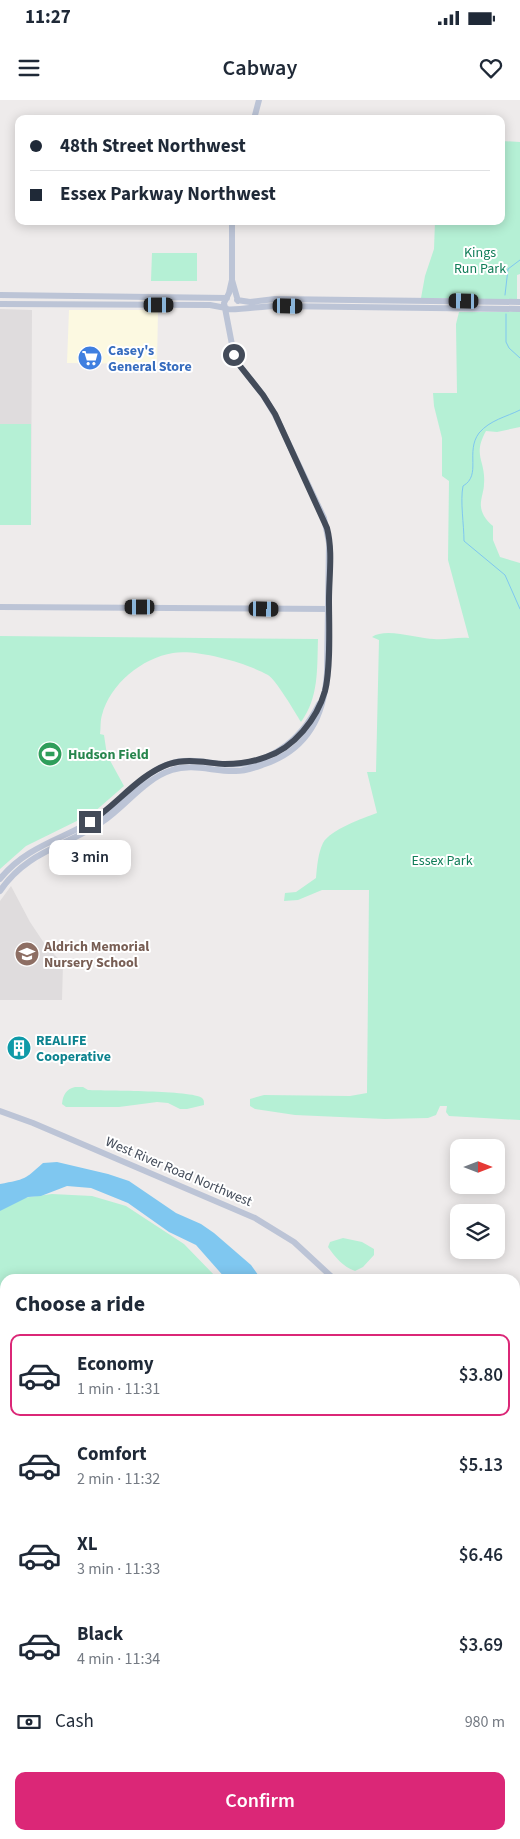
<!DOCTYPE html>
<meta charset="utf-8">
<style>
:root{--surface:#fff;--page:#f2f2f3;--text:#1f2937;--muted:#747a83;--line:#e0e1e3;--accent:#db2777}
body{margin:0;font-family:"Source Sans 3",sans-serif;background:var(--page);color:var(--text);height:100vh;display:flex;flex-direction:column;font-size:19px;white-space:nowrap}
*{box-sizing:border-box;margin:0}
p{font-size:16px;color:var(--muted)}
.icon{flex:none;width:28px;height:28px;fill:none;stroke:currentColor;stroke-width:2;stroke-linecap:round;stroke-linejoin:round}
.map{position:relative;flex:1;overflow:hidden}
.side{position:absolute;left:0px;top:1174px;width:520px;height:566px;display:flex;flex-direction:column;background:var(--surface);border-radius:15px 15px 0 0;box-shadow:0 2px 12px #0003}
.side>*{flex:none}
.hud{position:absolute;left:15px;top:15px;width:490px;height:110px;border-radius:10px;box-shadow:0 2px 12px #0003;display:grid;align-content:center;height:110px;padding:0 15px;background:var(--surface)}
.needle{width:32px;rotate:90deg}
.buttons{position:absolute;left:450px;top:1039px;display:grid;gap:10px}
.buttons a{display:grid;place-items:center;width:55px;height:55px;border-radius:10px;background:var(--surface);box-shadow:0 2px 12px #0003;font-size:25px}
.end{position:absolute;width:22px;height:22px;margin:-11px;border:6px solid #434b59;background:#fff;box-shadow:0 0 0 2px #fff}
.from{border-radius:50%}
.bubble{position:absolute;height:35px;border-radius:10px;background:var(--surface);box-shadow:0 2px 12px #0003;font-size:16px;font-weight:600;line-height:35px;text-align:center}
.car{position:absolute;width:15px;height:30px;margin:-15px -8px;border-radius:6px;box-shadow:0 0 4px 1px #0007;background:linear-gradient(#222 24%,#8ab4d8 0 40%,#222 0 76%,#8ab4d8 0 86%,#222 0)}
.hud b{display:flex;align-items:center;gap:18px;height:48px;font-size:19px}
.hud b+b{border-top:1px solid var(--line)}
.hud i{width:12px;height:12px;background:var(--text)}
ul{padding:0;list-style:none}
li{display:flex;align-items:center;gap:15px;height:82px;margin:0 10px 8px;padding:0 5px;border:2px solid transparent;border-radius:10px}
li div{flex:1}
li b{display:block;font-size:19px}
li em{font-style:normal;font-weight:600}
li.selected{border-color:var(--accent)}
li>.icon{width:45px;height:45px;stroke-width:1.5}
h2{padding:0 15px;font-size:22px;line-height:60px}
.pay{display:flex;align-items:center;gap:12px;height:55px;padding:0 15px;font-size:19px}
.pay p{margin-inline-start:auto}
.primary-button{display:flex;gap:10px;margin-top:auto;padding:10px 15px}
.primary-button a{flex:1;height:58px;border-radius:10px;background:var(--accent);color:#fff;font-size:20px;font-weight:600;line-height:58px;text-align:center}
.status{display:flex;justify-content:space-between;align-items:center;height:35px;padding:0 25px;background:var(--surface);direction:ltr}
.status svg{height:14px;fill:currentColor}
header{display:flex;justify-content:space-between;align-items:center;height:65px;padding:0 15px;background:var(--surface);font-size:22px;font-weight:600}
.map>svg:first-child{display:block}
.commercial{fill:#fcf9e1}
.education{fill:#dfdcdd}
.green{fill:#b5f0d5}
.water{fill:#7fc7f0}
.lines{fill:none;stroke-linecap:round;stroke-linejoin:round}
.stream{stroke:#7fc7f0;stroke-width:1}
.secondary{stroke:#bcc4d6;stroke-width:6}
.route{stroke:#434b59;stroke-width:6}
.labels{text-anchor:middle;stroke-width:4;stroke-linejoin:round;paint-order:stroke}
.park-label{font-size:14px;fill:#117d58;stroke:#fff}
.shop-label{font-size:14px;font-weight:bold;fill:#366cbe;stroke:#fff;text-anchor:start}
.leisure-label{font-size:14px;font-weight:bold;fill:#27864d;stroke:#fff;text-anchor:start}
.education-label{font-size:14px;font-weight:bold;fill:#785e54;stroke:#fff;text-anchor:start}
.culture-label{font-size:14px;font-weight:bold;fill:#0d838f;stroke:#fff;text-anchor:start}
.street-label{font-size:14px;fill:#434b59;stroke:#fff}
</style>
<div class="status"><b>11:27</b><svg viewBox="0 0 49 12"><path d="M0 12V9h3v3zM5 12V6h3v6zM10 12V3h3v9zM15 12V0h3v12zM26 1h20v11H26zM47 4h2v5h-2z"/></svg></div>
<header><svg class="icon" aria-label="menu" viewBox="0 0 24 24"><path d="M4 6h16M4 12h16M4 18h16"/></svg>Cabway<svg class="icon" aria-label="heart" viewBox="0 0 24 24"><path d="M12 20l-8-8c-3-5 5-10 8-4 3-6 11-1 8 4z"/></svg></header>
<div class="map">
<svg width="520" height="1739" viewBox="0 0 520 1739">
<rect width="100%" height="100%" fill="#eeebeb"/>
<path class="commercial" d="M69,210H158L157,264L67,263Z"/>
<path class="education" d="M0,209L32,210L31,425H0Z
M11,786L30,822L44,843L63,864L62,900H0V801Z"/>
<path class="green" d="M501,41L520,42V174L517,175V200L421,198L425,176L434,149L435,121H501Z
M152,153H197V181H151Z
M520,210V327L497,332L486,331C472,356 486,360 484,384C484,391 480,400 481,407C482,415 487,421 493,426V440L500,457L520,463V1020L449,1016L446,1012L447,1006H440L436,1015L428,1018L385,1019L295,1015L255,1009L250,1006V999L264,995L350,996L367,993L369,790H322L298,800L284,801L285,793L296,792L316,778C317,767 318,753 323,743C330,730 363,718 377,713L367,672H376L379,540L372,537C386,527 418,539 434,539C446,540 457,537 469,538L448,460L449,381L442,376V338L434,306L433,293H457L456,224L459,212H508Z
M0,324H31V425H0Z
M0,536L318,539C317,569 319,597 301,622C295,612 276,580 268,575C247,563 197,549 173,553C142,558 110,584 102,615C100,621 101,628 100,634L104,635L107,655L124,686L93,713L26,746L0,769Z
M75,987H83L88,990C106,991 192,990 202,998C204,1000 204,1001 204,1005L187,1009H180L168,1003L157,1002L119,1007H66L62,1004C63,995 66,989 75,987Z
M52,1094L92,1096L126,1106L184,1144L218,1179H5V1270L0,1271V1109L15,1099Z
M343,1138L362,1142L374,1149V1155L363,1167L355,1171C342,1166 336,1158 328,1147L330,1142Z
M520,1403V1543H515V1404Z"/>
<path class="water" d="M57,1062L108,1074L129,1081L176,1113L201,1124L214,1133L251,1165L261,1179H226L196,1145L169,1132L128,1103L91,1088L67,1086L41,1096L28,1097L0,1111V1084C26,1079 24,1080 43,1063Z
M0,1522C10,1536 7,1574 0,1590Z
M515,1543H520V1739H305L296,1735H515Z"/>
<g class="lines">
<path class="stream" d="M505,195L508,169L520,160
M506,214V242L509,248L520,258
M520,310C506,317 490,320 479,333C465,352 482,375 463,386C460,401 464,425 464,441L505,475L520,509
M160,1739L161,1735"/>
<path class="secondary" d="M254,19L259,0
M232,121V180L238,201
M0,195L227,198
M237,200L250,202L275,199L520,202
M0,204L210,205L226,208
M227,209C232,211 264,206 274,206L520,209
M0,507L329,509
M0,779C27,745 65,739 99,717C123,700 141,674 169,664C186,658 204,662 222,664C266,668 300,642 319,604
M0,791C27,751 65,747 102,722C126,706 144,679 172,670C193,663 215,672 236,671C246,671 256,667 265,664C308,649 324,616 327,573L329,443L324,418L275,315L263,295L240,266L234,255L224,203L229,193L232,180
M0,1011L33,1023L255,1118L294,1142L334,1179
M515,1283H520"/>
</g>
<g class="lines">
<path class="route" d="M90,722C117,705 138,675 169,664C188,658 206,663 225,664C240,664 253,662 266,657C294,648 317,619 325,591C331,568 329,524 329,500C329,476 333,451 327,428L275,314L263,295L240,266L234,255"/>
</g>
<defs>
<symbol id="supermarket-disc" viewBox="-11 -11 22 22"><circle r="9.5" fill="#3f7fe0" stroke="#fff"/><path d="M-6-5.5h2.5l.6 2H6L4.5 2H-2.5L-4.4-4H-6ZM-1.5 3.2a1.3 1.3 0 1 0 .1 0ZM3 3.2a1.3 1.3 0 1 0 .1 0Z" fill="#fff"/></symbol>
<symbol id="stadium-disc" viewBox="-11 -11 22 22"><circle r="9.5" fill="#2e9e5b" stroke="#fff"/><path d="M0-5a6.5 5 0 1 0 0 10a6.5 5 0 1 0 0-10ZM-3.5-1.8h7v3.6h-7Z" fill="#fff"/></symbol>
<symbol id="school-disc" viewBox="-11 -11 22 22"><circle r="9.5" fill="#8d6e63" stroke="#fff"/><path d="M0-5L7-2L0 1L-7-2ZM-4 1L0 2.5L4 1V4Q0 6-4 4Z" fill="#fff"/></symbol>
<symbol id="building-disc" viewBox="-11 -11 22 22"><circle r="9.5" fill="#0f9aa8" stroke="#fff"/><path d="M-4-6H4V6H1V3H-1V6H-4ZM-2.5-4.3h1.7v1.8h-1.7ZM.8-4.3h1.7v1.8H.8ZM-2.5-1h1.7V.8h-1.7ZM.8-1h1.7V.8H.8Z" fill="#fff"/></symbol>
</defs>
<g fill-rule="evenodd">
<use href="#supermarket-disc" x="76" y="244" width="28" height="28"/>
<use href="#stadium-disc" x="36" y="640" width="28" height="28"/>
<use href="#school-disc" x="13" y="840" width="28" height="28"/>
<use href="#building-disc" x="5" y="934" width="28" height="28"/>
</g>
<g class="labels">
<g class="park-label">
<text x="480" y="157">Kings<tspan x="480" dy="16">Run Park</tspan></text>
<text x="442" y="765">Essex Park</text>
</g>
<g class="shop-label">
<text x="108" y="255">Casey's<tspan x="108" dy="16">General Store</tspan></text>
</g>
<g class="leisure-label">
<text x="68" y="659">Hudson Field</text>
</g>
<g class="education-label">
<text x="44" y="851">Aldrich Memorial<tspan x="44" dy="16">Nursery School</tspan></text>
</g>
<g class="culture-label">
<text x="36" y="945">REALIFE<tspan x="36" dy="16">Cooperative</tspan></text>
</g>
<g class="street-label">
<text transform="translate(179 1071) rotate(23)" y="5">West River Road Northwest</text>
</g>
</g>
</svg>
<div class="buttons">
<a><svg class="needle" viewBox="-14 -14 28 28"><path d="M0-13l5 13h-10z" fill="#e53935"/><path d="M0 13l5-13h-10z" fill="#747a83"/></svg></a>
<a><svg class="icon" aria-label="layers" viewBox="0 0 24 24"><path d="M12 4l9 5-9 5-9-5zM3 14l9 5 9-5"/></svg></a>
</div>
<i class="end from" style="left:234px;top:255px"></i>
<i class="end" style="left:90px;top:722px"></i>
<div class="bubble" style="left:49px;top:740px;width:82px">3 min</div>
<i class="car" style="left:464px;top:201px;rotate:271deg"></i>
<i class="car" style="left:159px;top:205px;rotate:90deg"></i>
<i class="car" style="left:288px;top:206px;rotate:91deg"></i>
<i class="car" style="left:140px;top:507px;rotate:270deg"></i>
<i class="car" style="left:264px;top:509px;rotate:91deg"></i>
<div class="hud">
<b><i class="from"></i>48th Street Northwest</b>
<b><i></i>Essex Parkway Northwest</b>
</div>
<section class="side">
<h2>Choose a ride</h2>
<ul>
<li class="selected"><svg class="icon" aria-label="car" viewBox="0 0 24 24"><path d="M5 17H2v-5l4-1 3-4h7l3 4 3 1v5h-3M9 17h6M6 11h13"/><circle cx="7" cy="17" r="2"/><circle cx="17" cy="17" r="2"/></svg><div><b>Economy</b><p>1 min · 11:31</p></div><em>$3.80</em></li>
<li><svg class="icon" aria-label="car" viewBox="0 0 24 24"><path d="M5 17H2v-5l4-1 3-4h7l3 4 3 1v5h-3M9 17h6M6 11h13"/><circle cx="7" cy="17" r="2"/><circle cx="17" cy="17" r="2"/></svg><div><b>Comfort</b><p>2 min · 11:32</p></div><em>$5.13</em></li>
<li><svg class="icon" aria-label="car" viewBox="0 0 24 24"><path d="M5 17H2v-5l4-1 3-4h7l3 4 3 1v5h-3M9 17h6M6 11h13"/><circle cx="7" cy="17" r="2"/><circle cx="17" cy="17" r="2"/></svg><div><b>XL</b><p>3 min · 11:33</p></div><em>$6.46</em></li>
<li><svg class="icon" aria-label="car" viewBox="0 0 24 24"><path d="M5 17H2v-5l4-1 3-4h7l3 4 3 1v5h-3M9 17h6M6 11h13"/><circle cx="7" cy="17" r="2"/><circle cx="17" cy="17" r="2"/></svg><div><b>Black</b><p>4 min · 11:34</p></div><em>$3.69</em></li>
</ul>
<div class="pay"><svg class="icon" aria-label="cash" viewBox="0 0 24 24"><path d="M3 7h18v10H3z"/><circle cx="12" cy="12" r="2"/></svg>Cash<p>980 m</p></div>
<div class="primary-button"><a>Confirm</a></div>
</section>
</div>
